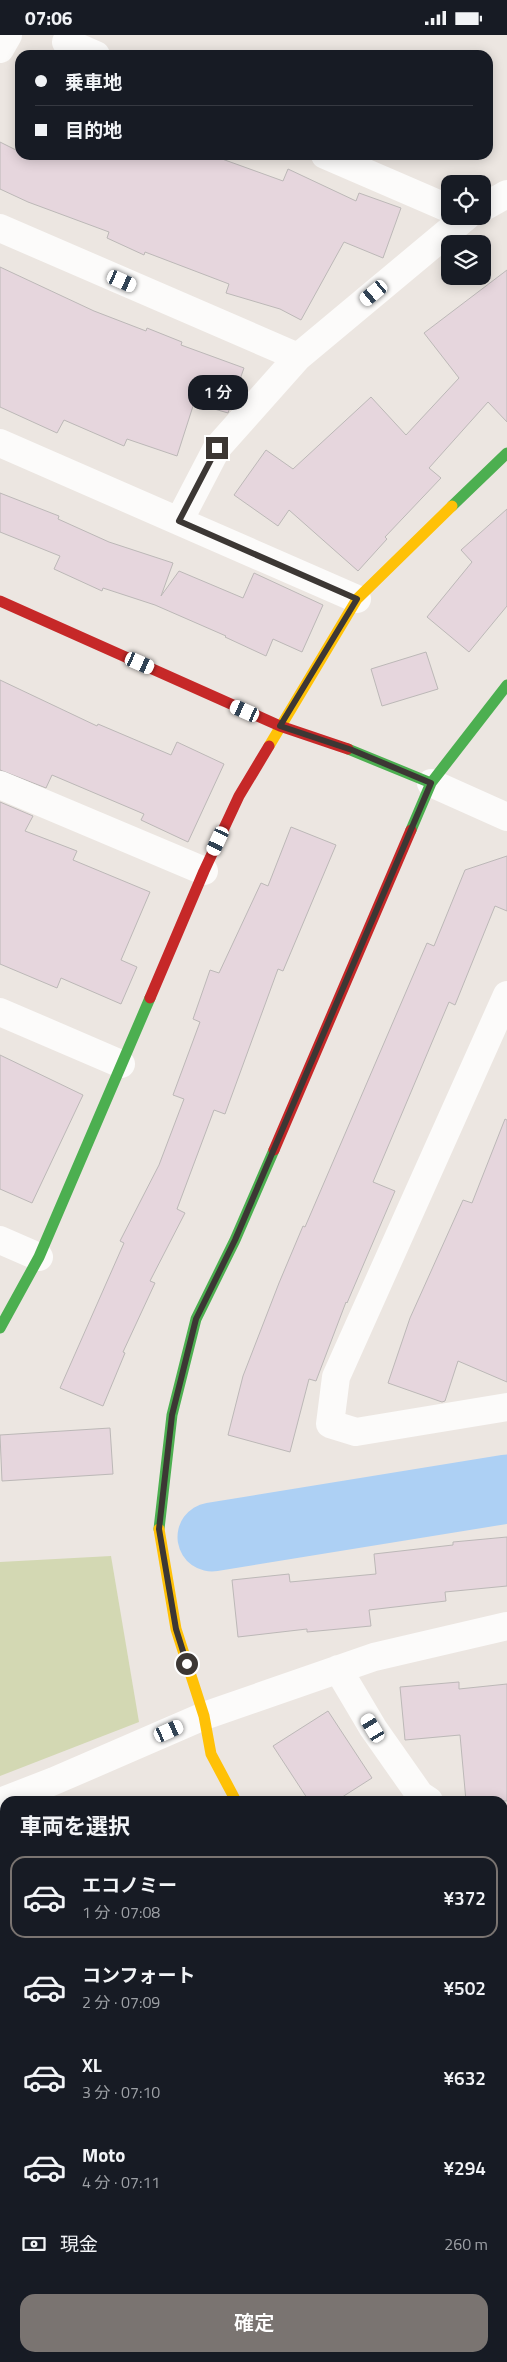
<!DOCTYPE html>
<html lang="ja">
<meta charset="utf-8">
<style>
:root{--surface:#171b24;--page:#20242c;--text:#f1f3f6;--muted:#9ea1a6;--line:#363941;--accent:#7a7471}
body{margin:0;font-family:"Titillium Web","Noto Sans JP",sans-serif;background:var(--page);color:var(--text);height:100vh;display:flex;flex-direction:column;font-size:19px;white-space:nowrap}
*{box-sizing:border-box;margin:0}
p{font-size:16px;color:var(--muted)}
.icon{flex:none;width:28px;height:28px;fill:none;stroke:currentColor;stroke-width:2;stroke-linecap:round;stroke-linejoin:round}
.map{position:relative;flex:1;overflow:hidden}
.drawer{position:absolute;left:0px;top:1761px;width:508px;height:566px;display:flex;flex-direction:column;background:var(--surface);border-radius:15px 15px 0 0;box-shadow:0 2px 12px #0003}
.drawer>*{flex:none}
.banner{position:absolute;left:15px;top:15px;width:478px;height:110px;border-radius:15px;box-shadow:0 2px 12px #0003;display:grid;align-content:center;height:110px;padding:0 20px;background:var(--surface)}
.controls{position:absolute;left:441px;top:140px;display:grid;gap:10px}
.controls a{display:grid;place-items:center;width:50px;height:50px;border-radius:10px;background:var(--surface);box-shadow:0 2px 12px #0003;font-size:25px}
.end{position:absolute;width:22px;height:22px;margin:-11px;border:6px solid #3c3734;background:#fff;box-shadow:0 0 0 2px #fff}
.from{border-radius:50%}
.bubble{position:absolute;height:35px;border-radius:15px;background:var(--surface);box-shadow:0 2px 12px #0003;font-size:16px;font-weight:600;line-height:35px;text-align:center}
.car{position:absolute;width:15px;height:30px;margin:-15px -8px;border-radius:6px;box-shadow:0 0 4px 1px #0007;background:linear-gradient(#fff 24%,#345 0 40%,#fff 0 76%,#345 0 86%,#fff 0)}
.banner b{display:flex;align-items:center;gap:18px;height:48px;font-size:19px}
.banner b+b{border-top:1px solid var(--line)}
.banner i{width:12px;height:12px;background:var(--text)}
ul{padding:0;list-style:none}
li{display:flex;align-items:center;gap:15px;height:82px;margin:0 10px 8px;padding:0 10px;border:2px solid transparent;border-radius:15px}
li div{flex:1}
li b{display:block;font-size:19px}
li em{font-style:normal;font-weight:600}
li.selected{border-color:var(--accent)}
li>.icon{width:45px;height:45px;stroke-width:1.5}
h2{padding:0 20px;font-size:22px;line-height:60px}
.pay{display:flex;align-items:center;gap:12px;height:55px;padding:0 20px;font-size:19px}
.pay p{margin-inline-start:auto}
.action{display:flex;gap:10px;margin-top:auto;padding:10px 20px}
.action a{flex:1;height:58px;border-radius:15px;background:var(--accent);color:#fff;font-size:20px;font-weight:600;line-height:58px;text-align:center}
.status{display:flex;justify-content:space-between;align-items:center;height:35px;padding:0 25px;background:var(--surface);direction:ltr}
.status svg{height:14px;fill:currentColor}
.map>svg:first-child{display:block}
.green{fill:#d3d8b3}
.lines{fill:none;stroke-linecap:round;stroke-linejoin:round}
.river{stroke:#add0f4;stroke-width:69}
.building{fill:#e6d6dd;stroke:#bcb8b7}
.path{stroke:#cac7c4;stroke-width:3;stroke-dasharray:4 2.5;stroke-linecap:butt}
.street{stroke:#fcfbfa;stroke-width:28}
.fast{stroke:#4caf50;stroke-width:11}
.slow{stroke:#ffc107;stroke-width:11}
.jam{stroke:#c62828;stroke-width:11}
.route{stroke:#3c3734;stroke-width:6}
</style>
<div class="status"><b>07:06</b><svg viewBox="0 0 49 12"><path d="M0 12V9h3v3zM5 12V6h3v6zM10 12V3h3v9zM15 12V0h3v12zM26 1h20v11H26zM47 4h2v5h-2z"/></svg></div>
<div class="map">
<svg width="507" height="2327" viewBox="0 0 507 2327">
<rect width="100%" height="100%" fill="#ece6e1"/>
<path class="green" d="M111,1521L139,1687L0,1741V1527Z"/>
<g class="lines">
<path class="river" d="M212,1502L507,1454"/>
</g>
<path class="building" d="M0,107L20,117V120H211L283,146L288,134L356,166L359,158L401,173L383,223L344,207L301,285L280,274L226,258L229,249L145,217L144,220L107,203L109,197L28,167L0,154Z
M0,232L94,276L146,296L147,293L182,307L181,310L244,333L228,378L194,368L177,421L127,404L124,411L64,385L57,398L0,372Z
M507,235V387L488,367L429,433L441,443L385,502L387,504L358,536L289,475L278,491L234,460L266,415L293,434L371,362L406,400L459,343L424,298Z
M0,458L59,481L58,484L109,507L173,528L161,561L179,536L243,563L254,538L323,570L302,617L273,604L266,621L225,602L226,601L155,570L103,553L102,556L54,534L60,521L0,497Z
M507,474V571L469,617L427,582L472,527L461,515Z
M426,617L438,654L382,671L371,634Z
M0,645L97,691L98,689L171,720L177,707L224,729L188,807L141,785L144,779L52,740L46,753L0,735Z
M0,767L33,781L25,796L77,816L73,825L150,857L121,925L137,932L121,969L61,943L57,953L0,929Z
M291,792L336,810L283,936L278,934L225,1079L214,1075L177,1174L185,1178L150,1246L155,1248L123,1317L125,1318L103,1371L60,1353L124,1208L120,1206L159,1130L184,1064L173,1060L200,987L193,984L210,935L219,938L261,848L268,851Z
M507,821V876L495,871L455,970L449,967L373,1147L395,1156L347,1268L346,1267L316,1346L309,1344L290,1417L228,1400L243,1341L279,1248L303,1191L305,1192L427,908L434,911L465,835Z
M0,1020L83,1060L32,1168L0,1154Z
M505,1084L507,1085V1347L458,1326L445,1366L442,1367L388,1348L410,1283L463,1165L472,1168Z
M110,1393L113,1439L2,1446L0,1400Z
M507,1502V1551L445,1557L446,1566L369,1575L371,1591L307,1597V1594L238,1602L232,1545L289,1539L290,1547L376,1539L374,1519L453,1510V1507Z
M459,1647V1654L507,1649V1766H466L460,1700L405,1705L400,1652Z
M328,1676L372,1743L336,1766H309L273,1711Z"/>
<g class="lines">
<path class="path" d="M181,2327L184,2322"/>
<path class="street" d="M70,0L66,7L96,20
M0,14L8,0
M325,120L450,174
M482,173L507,159
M0,193L298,322
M0,408L357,564
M179,486L217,413L298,322L467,181
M431,748L507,782
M0,750L204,836
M507,960L336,1342L330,1389L356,1397L507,1372
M0,977L121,1029
M0,1205L39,1222
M338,1634L373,1693L420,1760L429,1766
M0,1767L54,1746L204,1681L374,1622L507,1591
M502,1805L507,1804
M502,1824L507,1828
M0,2052L5,2055
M502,2205L507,2208
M0,2309L5,2313
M19,2322L26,2327
M293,2322L300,2327"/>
<path class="fast" d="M452,471L507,418
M348,714L431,748
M411,795L431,748L507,650
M0,1293L39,1222L150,963
M159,1494L172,1380L196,1284L235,1205L274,1115
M502,2023L507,2026"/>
<path class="slow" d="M269,711L357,564L452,471
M159,1494L176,1594L204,1681L211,1719L236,1766"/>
<path class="jam" d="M0,566L280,691L348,714
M150,963L204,836L239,761L269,711
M274,1115L411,795"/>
</g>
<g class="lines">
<path class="route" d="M187,1629L176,1594L159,1494L172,1380L196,1284L235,1205L431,748L352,715L280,691L357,564L179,486L217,413"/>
</g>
</svg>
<div class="controls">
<a><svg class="icon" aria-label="locate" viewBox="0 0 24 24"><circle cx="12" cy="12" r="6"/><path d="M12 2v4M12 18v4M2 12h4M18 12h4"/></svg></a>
<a><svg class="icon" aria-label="layers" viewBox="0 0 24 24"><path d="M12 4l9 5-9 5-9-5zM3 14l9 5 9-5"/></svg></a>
</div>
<i class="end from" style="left:187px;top:1629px"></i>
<i class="end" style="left:217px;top:413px"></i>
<div class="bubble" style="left:188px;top:340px;width:60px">1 分</div>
<i class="car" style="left:122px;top:246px;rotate:114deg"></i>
<i class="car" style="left:374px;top:258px;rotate:230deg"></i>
<i class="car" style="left:140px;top:628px;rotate:114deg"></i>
<i class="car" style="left:245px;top:676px;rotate:294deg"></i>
<i class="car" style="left:218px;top:806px;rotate:205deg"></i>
<i class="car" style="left:373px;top:1693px;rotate:329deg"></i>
<i class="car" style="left:169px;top:1696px;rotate:66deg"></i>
<div class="banner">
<b><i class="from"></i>乗車地</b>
<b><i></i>目的地</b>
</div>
<section class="drawer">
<h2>車両を選択</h2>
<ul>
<li class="selected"><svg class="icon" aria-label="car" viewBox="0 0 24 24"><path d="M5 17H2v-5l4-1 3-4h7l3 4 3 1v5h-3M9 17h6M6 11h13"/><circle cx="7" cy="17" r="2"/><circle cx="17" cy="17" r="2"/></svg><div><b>エコノミー</b><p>1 分 · 07:08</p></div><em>¥372</em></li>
<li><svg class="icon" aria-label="car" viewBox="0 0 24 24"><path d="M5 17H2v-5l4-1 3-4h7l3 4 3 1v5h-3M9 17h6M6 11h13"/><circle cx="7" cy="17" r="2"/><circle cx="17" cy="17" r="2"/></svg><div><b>コンフォート</b><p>2 分 · 07:09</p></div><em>¥502</em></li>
<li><svg class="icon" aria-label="car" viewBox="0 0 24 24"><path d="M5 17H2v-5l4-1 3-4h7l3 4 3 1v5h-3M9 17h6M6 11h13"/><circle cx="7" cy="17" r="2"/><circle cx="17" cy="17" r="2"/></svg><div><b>XL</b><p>3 分 · 07:10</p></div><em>¥632</em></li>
<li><svg class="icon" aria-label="car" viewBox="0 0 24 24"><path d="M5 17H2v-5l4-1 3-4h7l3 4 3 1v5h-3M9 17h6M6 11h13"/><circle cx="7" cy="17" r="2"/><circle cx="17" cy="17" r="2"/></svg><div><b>Moto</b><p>4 分 · 07:11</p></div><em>¥294</em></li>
</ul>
<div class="pay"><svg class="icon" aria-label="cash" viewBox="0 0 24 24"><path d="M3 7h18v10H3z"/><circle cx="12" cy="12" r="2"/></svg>現金<p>260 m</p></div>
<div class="action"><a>確定</a></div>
</section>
</div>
